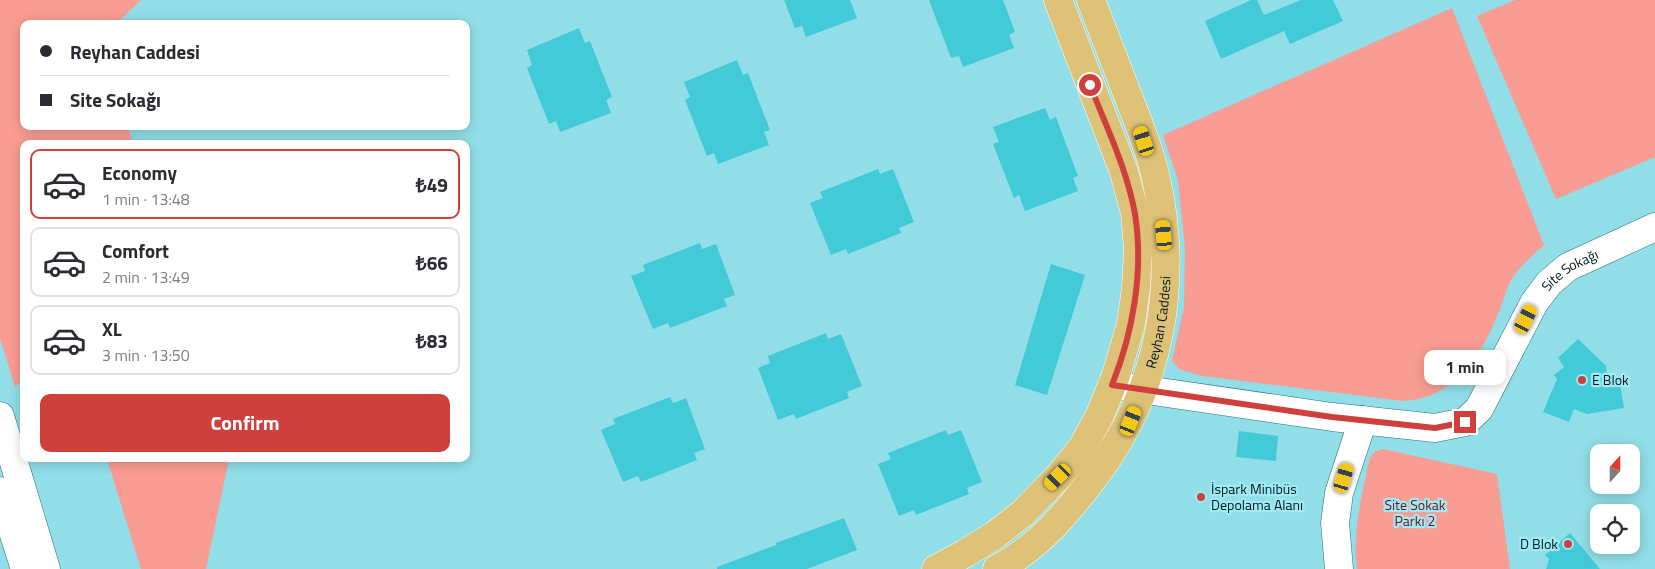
<!DOCTYPE html>
<meta charset="utf-8">
<style>
:root{--surface:#fff;--page:#f7f7f7;--text:#2b2b33;--muted:#7c7c81;--line:#e1e1e2;--accent:#cf403d}
body{margin:0;font-family:"Titillium Web",sans-serif;background:var(--page);color:var(--text);height:100vh;display:flex;flex-direction:column;font-size:19px;white-space:nowrap}
*{box-sizing:border-box;margin:0}
p{font-size:16px;color:var(--muted)}
.icon{flex:none;width:28px;height:28px;fill:none;stroke:currentColor;stroke-width:2;stroke-linecap:round;stroke-linejoin:round}
.map{position:relative;flex:1;overflow:hidden}
.drawer{position:absolute;left:20px;top:140px;width:450px;height:322px;display:flex;flex-direction:column;background:var(--surface);border-radius:10px;box-shadow:0 2px 12px #0003}
.drawer>*{flex:none}
.banner{position:absolute;left:20px;top:20px;width:450px;height:110px;border-radius:10px;box-shadow:0 2px 12px #0003;display:grid;align-content:center;height:110px;padding:0 20px;background:var(--surface)}
.needle{width:32px;rotate:21deg}
.controls{position:absolute;left:1590px;top:444px;display:grid;gap:10px}
.controls a{display:grid;place-items:center;width:50px;height:50px;border-radius:10px;background:var(--surface);box-shadow:0 2px 12px #0003;font-size:25px}
.end{position:absolute;width:22px;height:22px;margin:-11px;border:6px solid #cf403d;background:#fff;box-shadow:0 0 0 2px #fff}
.from{border-radius:50%}
.bubble{position:absolute;height:35px;border-radius:10px;background:var(--surface);box-shadow:0 2px 12px #0003;font-size:16px;font-weight:700;line-height:35px;text-align:center}
.car{position:absolute;width:15px;height:30px;margin:-15px -8px;border-radius:6px;box-shadow:0 0 4px 1px #0007;background:linear-gradient(#f5c518 24%,#345 0 40%,#f5c518 0 76%,#345 0 86%,#f5c518 0)}
.banner b{display:flex;align-items:center;gap:18px;height:48px;font-size:19px}
.banner b+b{border-top:1px solid var(--line)}
.banner i{width:12px;height:12px;background:var(--text)}
ul{padding:9px 0 0;list-style:none}
li{display:flex;align-items:center;gap:15px;height:70px;margin:0 10px 8px;padding:0 10px;border:2px solid var(--line);border-radius:10px}
li div{flex:1}
li b{display:block;font-size:19px}
li em{font-style:normal;font-weight:700}
li.active{border-color:var(--accent)}
li>.icon{width:45px;height:45px;stroke-width:1.5}
.action{display:flex;gap:10px;margin-top:auto;padding:10px 20px}
.action a{flex:1;height:58px;border-radius:10px;background:var(--accent);color:#fff;font-size:20px;font-weight:700;line-height:58px;text-align:center}
.map>svg:first-child{display:block}
.green{fill:#f99c93}
.building{fill:#42cad9}
.lines{fill:none;stroke-linecap:round;stroke-linejoin:round}
.minor-casing{stroke:#21737d;stroke-width:29}
.major-casing{stroke:#fff;stroke-width:29}
.minor{stroke:#fff;stroke-width:28}
.major{stroke:#dcc177;stroke-width:28}
.route{stroke:#cf403d;stroke-width:6}
.poi-dot{fill:#cf403d;stroke:#9eebf5;stroke-width:2}
.labels{text-anchor:middle;stroke-width:4.5;stroke-linejoin:round;paint-order:stroke}
.street-label{font-size:14px;fill:#01171a;stroke:#9eebf5}
.poi-label{font-size:14px;fill:#01171a;stroke:#9eebf5;text-anchor:start}
.park-label{font-size:14px;fill:#780c11;stroke:#9eebf5}
</style>
<div class="map">
<svg width="1655" height="569" viewBox="0 0 1655 569">
<rect width="100%" height="100%" fill="#91dee8"/>
<path class="green" d="M0,0H141L116,24H24V126H127L134,144H24V382H20L15,387L0,338Z
M1515,0H1655V157L1556,199L1477,16Z
M1452,8L1544,245C1532,256 1519,267 1510,282C1505,292 1503,304 1498,314C1480,358 1455,398 1403,401L1202,376L1179,369L1172,361L1184,307L1185,248L1178,181L1163,135Z
M1383,449L1497,474L1510,569H1357C1352,532 1362,496 1369,460L1374,452Z
M107,459H229L206,569H141Z"/>
<path class="building" d="M784,0H850L857,18L806,37L802,26L795,28Z
M929,0H1003L1015,32L1009,35L1014,48L963,67L959,56L951,58Z
M1251,0H1257L1264,15L1301,0H1333L1343,21L1290,44L1284,31L1221,59L1205,21Z
M579,28L585,43L590,41L612,97L606,100L611,113L560,132L556,121L549,124L527,68L532,65L527,50Z
M737,60L743,75L748,73L770,130L764,132L769,145L718,164L714,153L707,156L685,100L690,97L684,82Z
M1045,108L1050,120L1056,117L1078,176L1073,178L1078,191L1025,211L1019,195L1014,198L993,144L999,142L993,127Z
M878,169L880,174L893,169L914,222L899,228L901,233L848,254L846,249L831,255L810,203L823,198L820,192Z
M700,243L702,249L716,244L735,295L724,299L727,306L670,328L668,323L653,329L631,276L645,271L643,265Z
M1051,264L1085,275L1047,395L1015,385Z
M826,333L828,339L841,334L862,386L847,392L849,398L796,419L794,414L778,420L758,368L770,363L768,356Z
M1578,339L1606,366L1608,381L1619,378L1624,408L1587,414L1574,409L1569,422L1543,412L1557,379L1554,375L1564,367L1558,358Z
M670,397L673,403L686,398L705,449L694,453L697,460L641,482L638,476L623,482L601,430L615,424L613,419Z
M946,430L948,435L961,430L982,482L967,488L969,494L916,515L914,510L899,516L878,464L891,459L888,453Z
M1239,431L1278,436L1276,461L1236,457Z
M844,518L857,550L807,569H717V567L776,545V543Z
M1570,533L1600,569H1546L1549,559L1545,555Z"/>
<g class="lines">
<defs>
<g id="minor">
<path id="s1" d="M1112,385L1332,417L1435,428L1465,422L1479,409L1534,303L1549,283L1568,267L1655,227"/>
<path d="M0,416L46,569"/>
<path d="M0,491L25,569"/>
<path d="M1339,569L1335,523L1339,493L1363,420"/>
</g>
<g id="major">
<path d="M936,569L966,553L995,535L1023,513L1058,477L1082,448L1100,415L1116,375L1131,324L1136,288L1138,249L1135,213L1124,172L1058,0"/>
<path id="s2" d="M997,569C1038,548 1067,513 1095,476C1161,389 1180,280 1155,174C1149,148 1138,121 1128,96C1116,64 1103,32 1091,0"/>
</g>
</defs>
<use href="#minor" class="minor-casing"/>
<use href="#major" class="major-casing"/>
<use href="#minor" class="minor"/>
<use href="#major" class="major"/>
</g>
<g class="lines">
<path class="route" d="M1090,85C1106,126 1127,169 1135,214C1144,270 1133,333 1112,385L1332,417L1435,428L1465,422"/>
</g>
<g class="poi-dot">
<circle cx="1582" cy="380" r="5"/>
<circle cx="1201" cy="497" r="5"/>
<circle cx="1568" cy="544" r="5"/>
</g>
<g class="labels">
<g class="street-label">
<text dy="5" stroke="none"><textPath href="#s1" startOffset="545">Site Sokağı</textPath></text>
<text dy="5" stroke="none"><textPath href="#s2" startOffset="305">Reyhan Caddesi</textPath></text>
</g>
<g class="poi-label">
<text x="1592" y="385">E Blok</text>
<text x="1211" y="494">İspark Minibüs<tspan x="1211" dy="16">Depolama Alanı</tspan></text>
<text x="1558" y="549" text-anchor="end">D Blok</text>
</g>
<g class="park-label">
<text x="1415" y="510">Site Sokak<tspan x="1415" dy="16">Parkı 2</tspan></text>
</g>
</g>
</svg>
<div class="controls">
<a><svg class="needle" viewBox="-14 -14 28 28"><path d="M0-13l5 13h-10z" fill="#e53935"/><path d="M0 13l5-13h-10z" fill="#7c7c81"/></svg></a>
<a><svg class="icon" aria-label="locate" viewBox="0 0 24 24"><circle cx="12" cy="12" r="6"/><path d="M12 2v4M12 18v4M2 12h4M18 12h4"/></svg></a>
</div>
<i class="end from" style="left:1090px;top:85px"></i>
<i class="end" style="left:1465px;top:422px"></i>
<div class="bubble" style="left:1424px;top:350px;width:82px">1 min</div>
<i class="car" style="left:1144px;top:141px;rotate:342deg"></i>
<i class="car" style="left:1164px;top:235px;rotate:355deg"></i>
<i class="car" style="left:1526px;top:319px;rotate:26deg"></i>
<i class="car" style="left:1131px;top:421px;rotate:22deg"></i>
<i class="car" style="left:1058px;top:477px;rotate:225deg"></i>
<i class="car" style="left:1344px;top:478px;rotate:17deg"></i>
<div class="banner">
<b><i class="from"></i>Reyhan Caddesi</b>
<b><i></i>Site Sokağı</b>
</div>
<section class="drawer">
<ul>
<li class="active"><svg class="icon" aria-label="car" viewBox="0 0 24 24"><path d="M5 17H2v-5l4-1 3-4h7l3 4 3 1v5h-3M9 17h6M6 11h13"/><circle cx="7" cy="17" r="2"/><circle cx="17" cy="17" r="2"/></svg><div><b>Economy</b><p>1 min · 13:48</p></div><em>₺49</em></li>
<li><svg class="icon" aria-label="car" viewBox="0 0 24 24"><path d="M5 17H2v-5l4-1 3-4h7l3 4 3 1v5h-3M9 17h6M6 11h13"/><circle cx="7" cy="17" r="2"/><circle cx="17" cy="17" r="2"/></svg><div><b>Comfort</b><p>2 min · 13:49</p></div><em>₺66</em></li>
<li><svg class="icon" aria-label="car" viewBox="0 0 24 24"><path d="M5 17H2v-5l4-1 3-4h7l3 4 3 1v5h-3M9 17h6M6 11h13"/><circle cx="7" cy="17" r="2"/><circle cx="17" cy="17" r="2"/></svg><div><b>XL</b><p>3 min · 13:50</p></div><em>₺83</em></li>
</ul>
<div class="action"><a>Confirm</a></div>
</section>
</div>
